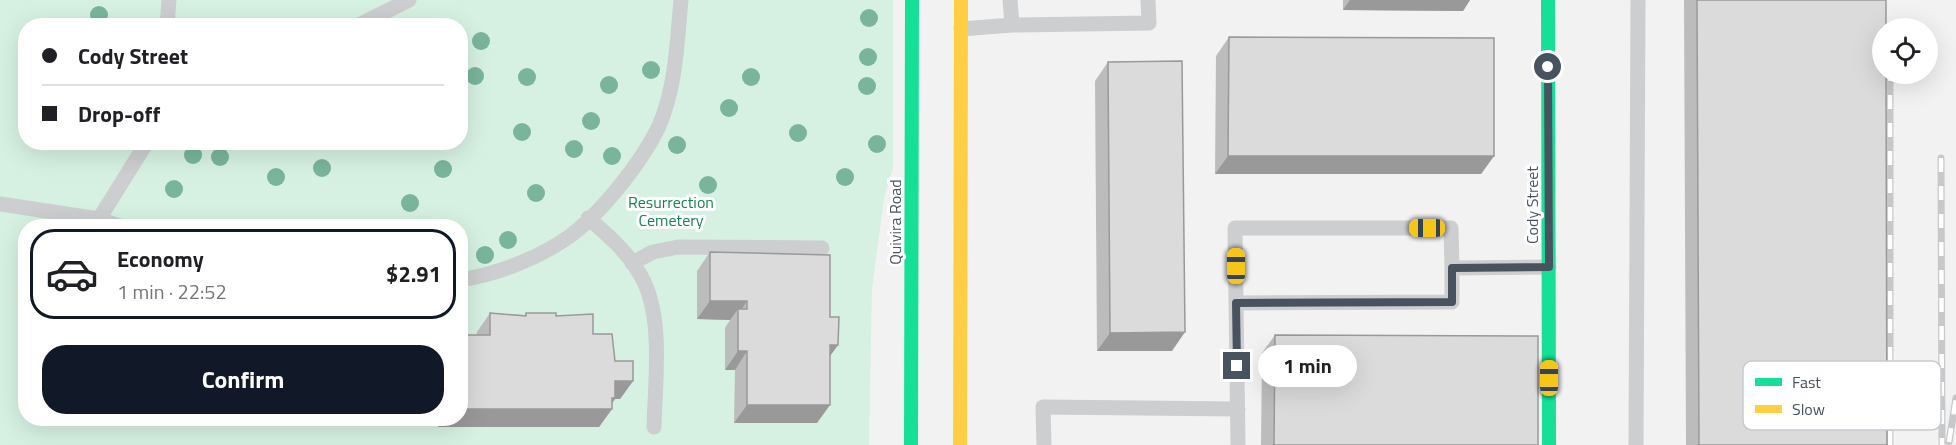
<!DOCTYPE html>
<meta charset="utf-8">
<style>
:root{--surface:#fff;--page:#f2f2f2;--text:#202124;--muted:#757577;--line:#e0e0e0;--accent:#111827}
body{margin:0;font-family:"Titillium Web",sans-serif;background:var(--page);color:var(--text);height:100vh;display:flex;flex-direction:column;font-size:22px;white-space:nowrap}
*{box-sizing:border-box;margin:0}
p{font-size:20px;color:var(--muted)}
.icon{flex:none;width:33px;height:33px;fill:none;stroke:currentColor;stroke-width:2;stroke-linecap:round;stroke-linejoin:round}
.map{position:relative;flex:1;overflow:hidden}
.side{position:absolute;left:18px;top:219px;width:450px;height:207px;display:flex;flex-direction:column;background:var(--surface);border-radius:24px;box-shadow:0 6px 24px #0002}
.side>*{flex:none}
.banner{position:absolute;left:18px;top:18px;width:450px;height:132px;border-radius:24px;box-shadow:0 6px 24px #0002;display:grid;align-content:center;height:132px;padding:0 24px;background:var(--surface)}
.buttons{position:absolute;left:1872px;top:18px;display:grid;gap:12px}
.buttons a{display:grid;place-items:center;width:66px;height:66px;border-radius:50%;background:var(--surface);box-shadow:0 6px 24px #0002;font-size:30px}
.end{position:absolute;width:27px;height:27px;margin:-14px;border:8px solid #49535f;background:#fff;box-shadow:0 0 0 3px #fff}
.from{border-radius:50%}
.bubble{position:absolute;height:42px;border-radius:21px;background:var(--surface);box-shadow:0 6px 24px #0002;font-size:20px;font-weight:700;line-height:42px;text-align:center}
.car{position:absolute;width:18px;height:36px;margin:-18px -9px;border-radius:8px;box-shadow:0 0 4px 2px #0007;background:linear-gradient(#f5c518 24%,#345 0 40%,#f5c518 0 76%,#345 0 86%,#f5c518 0)}
.banner b{display:flex;align-items:center;gap:21px;height:57px;font-size:22px}
.banner b+b{border-top:2px solid var(--line)}
.banner i{width:15px;height:15px;background:var(--text)}
ul{padding:10px 0 0;list-style:none}
li{display:flex;align-items:center;gap:18px;height:90px;margin:0 12px 9px;padding:0 12px;border:3px solid transparent;border-radius:24px}
li div{flex:1}
li b{display:block;font-size:22px}
li em{font-style:normal;font-weight:700}
li.current{border-color:var(--accent)}
li>.icon{width:54px;height:54px;stroke-width:1.5}
.primary-button{display:flex;gap:12px;margin-top:auto;padding:12px 24px}
.primary-button a{flex:1;height:69px;border-radius:24px;background:var(--accent);color:#fff;font-size:24px;font-weight:700;line-height:69px;text-align:center}
.map>svg:first-child{display:block}
.green{fill:#d6f1e2;fill-rule:evenodd}
.lines{fill:none;stroke-linecap:round;stroke-linejoin:round}
.lane{stroke:#ccced0;stroke-width:15}
.fast{stroke:#16e098;stroke-width:14}
.slow{stroke:#ffcf43;stroke-width:14}
.rail-casing{stroke:#c7c8ca;stroke-width:7}
.rail{stroke:#fff;stroke-width:4.5;stroke-dasharray:14;stroke-linecap:butt}
.tree{fill:#7ab59b}
.wall{fill:#bcbcbd}
.shaded-wall{fill:#99999a}
.building{fill:#dbdbdc;stroke:#99999a;stroke-width:1.5}
.route{stroke:#49535f;stroke-width:8}
.labels{text-anchor:middle;stroke-width:6;stroke-linejoin:round;paint-order:stroke}
.park-label{font-size:16px;fill:#178353;stroke:#fff}
.street-label{font-size:16px;fill:#49535f;stroke:#fff}
.key{fill:#fff;stroke:#c8cbcf;stroke-width:1.5}
.key-label{font-size:16px;fill:#49535f}
</style>
<div class="map">
<svg width="1956" height="445" viewBox="0 0 1956 445">
<rect width="100%" height="100%" fill="#f2f2f2"/>
<path class="green" d="M0,0H893V168L884,198L872,288L869,445H0ZM26,26H460V142H26ZM26,226H460V418H26Z"/>
<g class="lines">
<path class="lane" d="M1010,0L1012,25
M167,26L169,0
M357,26L409,0
M961,29L1012,25L1149,23L1148,0
M0,204L99,219L120,226
M588,218C608,235 628,252 641,276C664,316 655,382 654,427
M99,219L147,142
M632,263L653,252L678,247L822,248
M460,280C498,274 539,258 570,236C602,212 642,162 659,126C676,87 677,42 681,0
M1236,303L1452,302V268
M1044,445L1043,407L1238,409
M1238,445L1235,228H1451L1452,268L1549,267
M1636,445L1638,0"/>
<path class="fast" d="M1548,0L1549,445
M911,445L912,0"/>
<path class="slow" d="M960,445L961,0"/>
<defs>
<path id="rail" d="M1941,158L1942,445
M1949,442L1956,398
M1890,445V74"/>
</defs>
<use href="#rail" class="rail-casing"/>
<use href="#rail" class="rail"/>
</g>
<g class="tree">
<circle cx="99" cy="15" r="9"/>
<circle cx="869" cy="18" r="9"/>
<circle cx="481" cy="41" r="9"/>
<circle cx="868" cy="57" r="9"/>
<circle cx="651" cy="70" r="9"/>
<circle cx="475" cy="76" r="9"/>
<circle cx="527" cy="77" r="9"/>
<circle cx="751" cy="77" r="9"/>
<circle cx="609" cy="85" r="9"/>
<circle cx="867" cy="86" r="9"/>
<circle cx="729" cy="108" r="9"/>
<circle cx="591" cy="121" r="9"/>
<circle cx="522" cy="132" r="9"/>
<circle cx="798" cy="133" r="9"/>
<circle cx="877" cy="144" r="9"/>
<circle cx="677" cy="145" r="9"/>
<circle cx="574" cy="149" r="9"/>
<circle cx="193" cy="155" r="9"/>
<circle cx="612" cy="156" r="9"/>
<circle cx="220" cy="157" r="9"/>
<circle cx="322" cy="168" r="9"/>
<circle cx="443" cy="169" r="9"/>
<circle cx="276" cy="177" r="9"/>
<circle cx="845" cy="177" r="9"/>
<circle cx="708" cy="185" r="9"/>
<circle cx="174" cy="189" r="9"/>
<circle cx="536" cy="193" r="9"/>
<circle cx="410" cy="203" r="9"/>
<circle cx="508" cy="240" r="9"/>
<circle cx="485" cy="255" r="9"/>
</g>
<path class="wall" d="M1343,0H1470L1463,11L1343,10Z
M1684,0H1886L1887,445H1686Z
M1229,37L1494,156L1481,174H1215L1216,56Z
M1108,62L1172,351H1097L1095,81Z
M710,252L830,317L838,345L830,356L817,423H734L735,370H725V328L730,320L697,319V271Z
M490,313L525,315L526,313L556,316L593,334L633,381L620,399H615L612,403V409L599,427H438V418H460L477,332Z
M1275,335L1538,445H1261L1262,353Z"/>
<path class="shaded-wall" d="M1350,0H1470L1463,11L1343,10Z
M1228,156H1494L1481,174H1215Z
M710,301H747L738,315V309L730,320L697,319Z
M1185,332L1172,351H1097L1110,333Z
M830,345H838L825,363Z
M738,351H747L735,370H725Z
M615,381H633L620,399H615L608,409H612L599,427H438L444,418H460V409Z
M747,405H830L817,423H734Z"/>
<path class="building" d="M1697,0H1886V28H1882V74H1886L1887,445H1699Z
M1229,37L1494,38V156H1228Z
M1182,61L1185,332L1110,333L1108,62Z
M710,252L830,255V317H839L838,345H830V405H747V351H738V309H747V301H710Z
M490,313L526,316V313H556V316L593,314V334H612L615,361H633V381H615V398H612V409H460V335H490Z
M1275,335L1538,336V445H1274Z"/>
<g class="lines">
<path class="route" d="M1237,366L1236,303L1452,302V268L1549,267L1548,67"/>
</g>
<g class="labels">
<g class="park-label">
<text x="671" y="208">Resurrection<tspan x="671" dy="18">Cemetery</tspan></text>
</g>
<g class="street-label">
<text transform="translate(1532 205) rotate(-90)" y="6">Cody Street</text>
<text transform="translate(895 222) rotate(-90)" y="6">Quivira Road</text>
</g>
</g>
<rect x="1743" y="361" width="198" height="69" rx="9" class="key"/>
<rect x="1755" y="378" width="27" height="8" fill="#16e098"/>
<rect x="1755" y="405" width="27" height="8" fill="#ffcf43"/>
<g class="key-label">
<text x="1792" y="388">Fast</text>
<text x="1792" y="415">Slow</text>
</g>
</svg>
<div class="buttons">
<a><svg class="icon" aria-label="locate" viewBox="0 0 24 24"><circle cx="12" cy="12" r="6"/><path d="M12 2v4M12 18v4M2 12h4M18 12h4"/></svg></a>
</div>
<i class="end from" style="left:1548px;top:67px"></i>
<i class="end" style="left:1237px;top:366px"></i>
<div class="bubble" style="left:1258px;top:345px;width:99px">1 min</div>
<i class="car" style="left:1427px;top:228px;rotate:270deg"></i>
<i class="car" style="left:1236px;top:266px;rotate:0deg"></i>
<i class="car" style="left:1549px;top:378px;rotate:0deg"></i>
<div class="banner">
<b><i class="from"></i>Cody Street</b>
<b><i></i>Drop-off</b>
</div>
<section class="side">
<ul>
<li class="current"><svg class="icon" aria-label="car" viewBox="0 0 24 24"><path d="M5 17H2v-5l4-1 3-4h7l3 4 3 1v5h-3M9 17h6M6 11h13"/><circle cx="7" cy="17" r="2"/><circle cx="17" cy="17" r="2"/></svg><div><b>Economy</b><p>1 min · 22:52</p></div><em>$2.91</em></li>
</ul>
<div class="primary-button"><a>Confirm</a></div>
</section>
</div>
